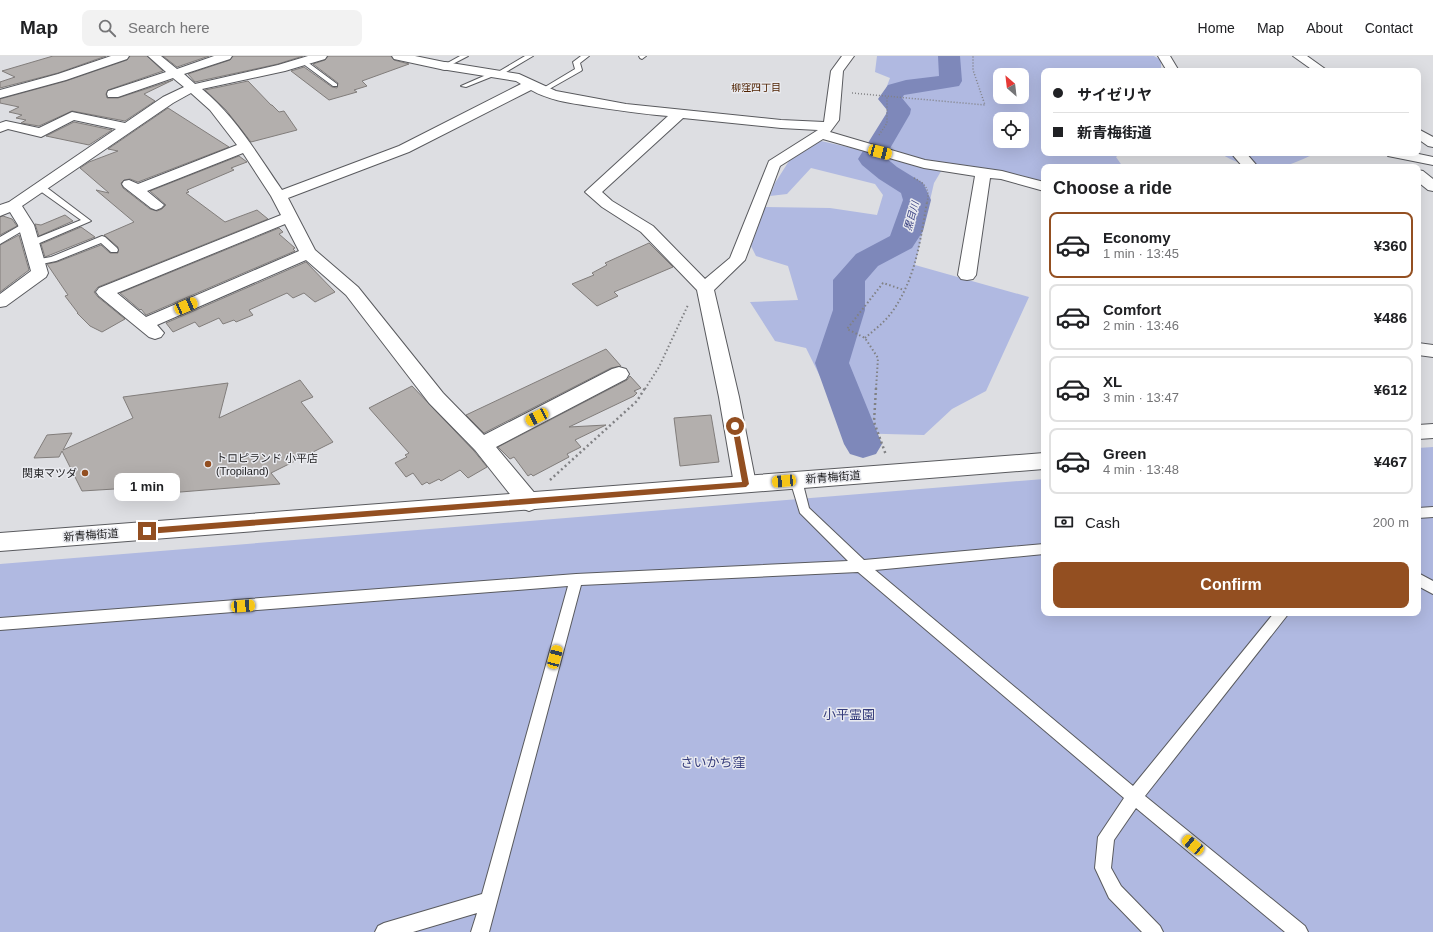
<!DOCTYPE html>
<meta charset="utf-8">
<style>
:root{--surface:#fff;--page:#f2f2f2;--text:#202124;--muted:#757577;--line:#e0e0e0;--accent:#934f21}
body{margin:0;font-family:Arial,"Noto Sans JP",sans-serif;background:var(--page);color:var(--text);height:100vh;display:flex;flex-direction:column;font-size:15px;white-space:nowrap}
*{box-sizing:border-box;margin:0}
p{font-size:13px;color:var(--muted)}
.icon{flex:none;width:22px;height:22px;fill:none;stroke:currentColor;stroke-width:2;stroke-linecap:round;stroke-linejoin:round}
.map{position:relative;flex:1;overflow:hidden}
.side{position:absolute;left:1041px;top:108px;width:380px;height:452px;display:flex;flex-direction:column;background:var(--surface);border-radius:8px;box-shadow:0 4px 16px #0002}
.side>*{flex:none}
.guide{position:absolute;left:1041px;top:12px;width:380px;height:88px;border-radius:8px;box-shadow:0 4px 16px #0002;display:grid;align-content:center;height:88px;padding:0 12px;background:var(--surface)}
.needle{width:26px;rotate:332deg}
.fabs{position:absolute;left:993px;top:12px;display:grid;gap:8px}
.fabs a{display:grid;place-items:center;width:36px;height:36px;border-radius:8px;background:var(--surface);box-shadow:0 4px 16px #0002;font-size:20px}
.end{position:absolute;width:18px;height:18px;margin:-9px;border:5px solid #934f21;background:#fff;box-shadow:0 0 0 2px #fff}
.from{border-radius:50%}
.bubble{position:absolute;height:28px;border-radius:8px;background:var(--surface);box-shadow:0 4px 16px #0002;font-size:13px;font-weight:800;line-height:28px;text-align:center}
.car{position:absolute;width:12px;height:24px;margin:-12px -6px;border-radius:5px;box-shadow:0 0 3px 1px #0007;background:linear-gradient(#f5c518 24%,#345 0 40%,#f5c518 0 76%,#345 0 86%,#f5c518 0)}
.guide b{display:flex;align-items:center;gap:14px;height:38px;font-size:15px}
.guide b+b{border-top:1px solid var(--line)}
.guide i{width:10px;height:10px;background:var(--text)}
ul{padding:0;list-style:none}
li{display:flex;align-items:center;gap:12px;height:66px;margin:0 8px 6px;padding:0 4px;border:2px solid var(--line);border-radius:8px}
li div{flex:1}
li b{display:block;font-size:15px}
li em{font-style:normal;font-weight:800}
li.selected{border-color:var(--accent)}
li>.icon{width:36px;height:36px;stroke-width:1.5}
h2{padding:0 12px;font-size:18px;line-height:48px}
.pay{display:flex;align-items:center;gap:10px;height:44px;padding:0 12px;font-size:15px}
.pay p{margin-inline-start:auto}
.button{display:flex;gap:8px;margin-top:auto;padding:8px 12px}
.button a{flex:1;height:46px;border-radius:8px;background:var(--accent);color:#fff;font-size:16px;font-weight:800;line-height:46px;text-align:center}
header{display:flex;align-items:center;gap:24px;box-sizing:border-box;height:56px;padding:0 20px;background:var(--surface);border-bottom:1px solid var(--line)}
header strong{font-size:19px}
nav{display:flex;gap:22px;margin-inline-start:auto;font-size:14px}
.search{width:280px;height:36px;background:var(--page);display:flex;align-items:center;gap:10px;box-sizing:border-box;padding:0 14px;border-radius:8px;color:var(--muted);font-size:15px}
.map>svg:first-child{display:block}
.green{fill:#b0b9e1;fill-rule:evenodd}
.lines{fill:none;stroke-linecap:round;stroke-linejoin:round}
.river{fill:#7e88ba;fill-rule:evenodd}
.building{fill:#b3afad;stroke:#817d7b}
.lane-casing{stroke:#595a5e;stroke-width:2}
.street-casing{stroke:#595a5e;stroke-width:2}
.secondary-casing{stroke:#595a5e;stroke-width:2}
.primary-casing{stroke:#595a5e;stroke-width:2}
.path-far2{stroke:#808184;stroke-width:1.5;stroke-dasharray:1 2;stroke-linecap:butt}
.path-far1{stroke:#808184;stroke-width:2;stroke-dasharray:1.5 2.5;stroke-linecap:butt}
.path{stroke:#808184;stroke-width:2.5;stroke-dasharray:2 3;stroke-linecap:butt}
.lane{fill:#fff;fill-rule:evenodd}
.street{fill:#fff;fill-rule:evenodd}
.secondary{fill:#fff;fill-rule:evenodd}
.primary{fill:#fff;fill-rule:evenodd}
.route{fill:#934f21}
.poi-dot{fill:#934f21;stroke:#eaebf0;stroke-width:1.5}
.labels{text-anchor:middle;stroke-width:3;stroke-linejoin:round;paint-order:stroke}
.far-neighbourhood-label{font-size:10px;fill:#502302;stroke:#eaebf0}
.far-water-label{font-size:10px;font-style:italic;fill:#3c4484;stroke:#eaebf0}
.poi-label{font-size:11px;fill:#1e1e20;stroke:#eaebf0;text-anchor:start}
.street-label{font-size:11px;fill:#1e1e20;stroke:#eaebf0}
.near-park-label{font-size:13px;fill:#353c7b;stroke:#eaebf0}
</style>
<header>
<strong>Map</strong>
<div class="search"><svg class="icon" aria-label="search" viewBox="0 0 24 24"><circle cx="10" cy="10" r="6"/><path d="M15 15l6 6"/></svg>Search here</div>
<nav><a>Home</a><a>Map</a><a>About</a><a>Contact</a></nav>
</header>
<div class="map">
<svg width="1433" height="876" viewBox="0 0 1433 876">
<rect width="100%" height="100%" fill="#dddee2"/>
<path class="green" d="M877,0H1154L1161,4V15H1044V97H1121L1116,101L1123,111H1044V126L1020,119L946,107L934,127L915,209L1029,241L986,335L952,353L924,379L848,377L806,292L775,285L750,246L798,244L788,210L756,200L751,190L765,151L830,152L877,159L883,139L875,128L811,112L787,138L770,140L775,127L789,105L821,85L861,94L868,89L892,53L884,38L890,22L875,16ZM1000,19H1022V41H1000ZM1000,63H1022V85H1000Z
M1220,97H1318C1306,101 1292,109 1280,111C1259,114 1236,108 1220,97Z
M1433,391V876H0V508L1044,423V557H1418V392Z"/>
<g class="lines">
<path class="river" d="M938,0H960L962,25L959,30L904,39L902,42L911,53L910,58L885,101L897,111L923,127L931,144L923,175L912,192L878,210L865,225V254L849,307L882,388L876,398L863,402L850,398L844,388L815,307L833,254V224L856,198L890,180L903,144L901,137L879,123L862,109L858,103L886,58L887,54L878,43L888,29L906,24L939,20Z"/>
</g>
<path class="building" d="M53,0H106L58,17L0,32V26L15,21L2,15Z
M130,0H147L163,15L108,34L106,38L107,42H118L173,24L144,38L155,45L125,65L72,55L39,70L21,67L26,64L16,62L22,59L9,56L19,51L0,47V43L66,25L127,4Z
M163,0H209L177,11Z
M233,0H303L278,8L195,26L188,18L230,4Z
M328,0H391L394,4L409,8L362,25L367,30L354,34L357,36L329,44L291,15L304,11L332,31L337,32L338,27L313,8L325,4Z
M248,25L271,49H272L279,56L284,55L297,74L251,86L226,54L205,34Z
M168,52L229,91L138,126L130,123L124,124L121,127L123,132L150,153L157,155L162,153L166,149L150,135L239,100L247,106L231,112L234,114L187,134L189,136L186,137L225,166L257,154L268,163L98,231L94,236L98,241L125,263L102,276L90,270L77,257H78L65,240L68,239L47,208L57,206L101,189L110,197H118V191L104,179L134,166L96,134L109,137L80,112L89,106L118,95L108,93Z
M74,66L112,74L89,89L46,80Z
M65,159L73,165L39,180L35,168L41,169Z
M3,160L12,163L17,170L0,179V161Z
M81,171L95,181L45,201L41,188Z
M279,172L283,176L279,178L295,192L293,193L295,195L146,259L141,253L140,254L120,237Z
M19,179L29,214L0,236V189Z
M649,187L673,211L614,236L618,240L597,250L572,228L594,219L592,217L607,209L605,207Z
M306,206L335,236L315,246L304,237L293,242L287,237L249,254L253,259L236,266L234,264L223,268L219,262L199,271L195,266L173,276L166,267Z
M606,293L621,310L611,312L484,377L466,359Z
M630,320L641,332L634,335L637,337L634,340L569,371L606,369L575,384L581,391L567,398L569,401L533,420L531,418L528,420L514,401L510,403L498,391L627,324Z
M300,324L313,341L301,346L333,386L271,417L280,428L168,437L163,430L82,435L62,395L59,401L34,402L47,379L72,377L63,394L133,362L123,341L228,327L219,362Z
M412,330L474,395L487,411L468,422L460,414L441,425L439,423L429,428L427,426L422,429L413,417L406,421L395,407L407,401L405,399L409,397L369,352Z
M711,359L719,406L680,410L674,362Z"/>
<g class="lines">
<defs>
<path id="lane" d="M460,0H468L447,11L442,10Z
M525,0H533L501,19H496L466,31L461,30L493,16H498Z
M581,0H589L580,7L582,14L581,15L544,36H540V34L575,13L573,6Z
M639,0H646L642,3L640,2Z
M302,5H306L337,28V30H333L302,7Z
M36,128H42L91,165L35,189H29L28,187L29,185L81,164L36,132Z
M26,166L30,169L29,171L0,188V181Z
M102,180L105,181L117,192L118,194L117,196H111L101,187L56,205L37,209L32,206L34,204L51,201Z
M796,419L800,421L802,424L809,452L864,504L1044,488V498L875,514L1133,730L1274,557H1289L1145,740L1305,870L1308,876H1285L1136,752L1114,784L1111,812L1121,830L1160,870L1163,876H1142L1109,842L1095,812L1098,781L1124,742L858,516L581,529L489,876H471L477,857L413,876H375L378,870L384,867L482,838L568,530L0,574V562L576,518L848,505L800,457L790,424L792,421Z
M1433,451V461L1418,462V452Z
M1418,517L1433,525V538L1418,530Z"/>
<path id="street" d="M111,0H129L127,3L66,24L0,42V34L58,18Z
M148,0H161L177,13L214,0H232L230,3L184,18L195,28L278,9L308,0H327L325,3L285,15L202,33C236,61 257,98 282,134L399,90L521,28L516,25L441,13L439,10L441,7L445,6L519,18L556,35L626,48L781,64L824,66L831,15L842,0H854L843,15L839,64L830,76L925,104L1002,115L1044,126V135L1001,123L990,122L976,219L973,223L967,224L961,223L958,219L975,120L924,112L823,83L780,110L745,204L714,234L739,341L756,428L753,434L745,436L737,434L734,428L719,341L697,234L641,176L602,151L585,136L668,60C642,58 616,54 589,50C570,47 548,44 531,34L409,96L288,142L315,194L358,231L443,337L484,379L612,313L619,311L626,313L629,318L626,323L496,391L537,440L540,446L537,452L529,455L521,452L475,394L429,347L346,239L306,204L157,269L164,277L161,281L155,283L149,281L99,240L96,236L99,232L281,159L271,140L243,97L147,135L164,149L161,152L156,154L151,152L124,131L122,128L124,125L129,124L138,128L237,89L210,54L191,37L173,47L22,150L34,169L48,217L46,221L6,250L0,251V238L31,215L18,169L10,156L0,160V149L9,146L116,73L74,64L41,81L8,73L0,76V67L6,65L39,72L72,56L125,67L163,41L184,31L173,22L118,41H108L107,38L108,35L166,16ZM683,62L781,72L818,74L769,105L730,202L705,223L653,170L612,145L602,136ZM285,168L299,195L146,261L117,237Z
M1158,0H1170L1179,15H1167Z
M1293,0H1307L1328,15H1314Z
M1418,73L1433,81V91L1428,90L1418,83Z
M1231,97H1246L1258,111H1243Z
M1386,97H1414L1433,101V109L1388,100Z
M1418,114L1423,115L1433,123V135L1428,134L1418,126Z
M1418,287L1433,289V301L1418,299Z"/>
<path id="secondary" d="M392,0H415L449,7L451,10L449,13L445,14L394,3Z"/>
<path id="primary" d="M1433,368V382L1418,383V369Z
M1044,397V413L0,495V477Z"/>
</defs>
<use href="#lane" class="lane-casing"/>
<use href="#street" class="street-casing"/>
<use href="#secondary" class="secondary-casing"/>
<use href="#primary" class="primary-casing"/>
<path class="path-far2" d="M852,37L985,49L973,14V0
M879,79L887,67V40
M914,122C926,128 930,133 927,147"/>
<path class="path-far1" d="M865,282C874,274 885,266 892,256C916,222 920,185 927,146
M645,333L659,311L688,249
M876,333L878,302L865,282L847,273L883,227L904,234"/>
<path class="path" d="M876,332L874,366L886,399
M550,424L637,345L645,332"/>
<use href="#lane" class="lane"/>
<use href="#street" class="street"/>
<use href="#secondary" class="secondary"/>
<use href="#primary" class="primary"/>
</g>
<path class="route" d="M735,368L738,370L749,428L746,431L147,478L143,475L147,472L742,426L732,370Z"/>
<g class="poi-dot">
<circle cx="208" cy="408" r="4"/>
<circle cx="85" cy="417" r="4"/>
</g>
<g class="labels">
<g class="far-neighbourhood-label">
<text x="756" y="35">柳窪四丁目</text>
</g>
<g class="far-water-label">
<text transform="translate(911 160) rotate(-75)" y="4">黒目川</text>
</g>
<g class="poi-label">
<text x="216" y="406">トロピランド 小平店<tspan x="216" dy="13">(Tropiland)</tspan></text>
<text x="77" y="421" text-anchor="end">関東マツダ</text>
</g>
<g class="street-label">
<text transform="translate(833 421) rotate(-4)" y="4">新青梅街道</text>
<text transform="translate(91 479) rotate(-4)" y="4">新青梅街道</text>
</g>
<g class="near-park-label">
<text x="849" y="663">小平霊園</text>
<text x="713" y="711">さいかち窪</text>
</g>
</g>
</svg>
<div class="fabs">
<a><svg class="needle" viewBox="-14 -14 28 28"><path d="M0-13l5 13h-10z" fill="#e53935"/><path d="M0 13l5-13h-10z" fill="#757577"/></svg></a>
<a><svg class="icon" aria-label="locate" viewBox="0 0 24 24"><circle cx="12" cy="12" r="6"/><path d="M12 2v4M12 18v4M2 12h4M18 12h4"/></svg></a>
</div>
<i class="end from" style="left:735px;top:370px"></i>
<i class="end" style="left:147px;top:475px"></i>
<div class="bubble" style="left:114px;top:417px;width:66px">1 min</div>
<i class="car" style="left:880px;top:96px;rotate:105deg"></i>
<i class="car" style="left:186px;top:250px;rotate:67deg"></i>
<i class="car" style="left:537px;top:361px;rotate:243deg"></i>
<i class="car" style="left:784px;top:425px;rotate:265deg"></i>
<i class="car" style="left:243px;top:550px;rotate:86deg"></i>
<i class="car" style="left:555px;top:601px;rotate:15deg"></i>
<i class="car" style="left:1193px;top:789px;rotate:309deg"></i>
<div class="guide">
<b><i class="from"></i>サイゼリヤ</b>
<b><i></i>新青梅街道</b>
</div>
<section class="side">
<h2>Choose a ride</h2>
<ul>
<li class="selected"><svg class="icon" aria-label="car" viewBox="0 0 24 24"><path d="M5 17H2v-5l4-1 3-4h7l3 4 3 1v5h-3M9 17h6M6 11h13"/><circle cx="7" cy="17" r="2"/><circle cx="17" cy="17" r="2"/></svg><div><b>Economy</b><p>1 min · 13:45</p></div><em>¥360</em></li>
<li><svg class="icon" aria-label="car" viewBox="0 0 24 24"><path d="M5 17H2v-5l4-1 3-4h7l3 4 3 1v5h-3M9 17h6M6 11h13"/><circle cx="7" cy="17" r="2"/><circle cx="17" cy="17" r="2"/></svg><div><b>Comfort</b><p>2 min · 13:46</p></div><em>¥486</em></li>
<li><svg class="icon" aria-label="car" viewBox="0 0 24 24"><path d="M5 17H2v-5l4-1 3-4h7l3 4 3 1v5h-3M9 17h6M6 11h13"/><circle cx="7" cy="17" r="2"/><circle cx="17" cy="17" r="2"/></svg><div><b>XL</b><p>3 min · 13:47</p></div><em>¥612</em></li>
<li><svg class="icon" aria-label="car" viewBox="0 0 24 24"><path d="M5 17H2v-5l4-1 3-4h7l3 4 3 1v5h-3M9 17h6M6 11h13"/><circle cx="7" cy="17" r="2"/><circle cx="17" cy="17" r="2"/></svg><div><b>Green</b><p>4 min · 13:48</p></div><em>¥467</em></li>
</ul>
<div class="pay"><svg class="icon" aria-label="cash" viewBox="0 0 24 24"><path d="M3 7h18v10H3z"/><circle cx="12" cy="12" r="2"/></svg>Cash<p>200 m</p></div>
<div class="button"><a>Confirm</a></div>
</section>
</div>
